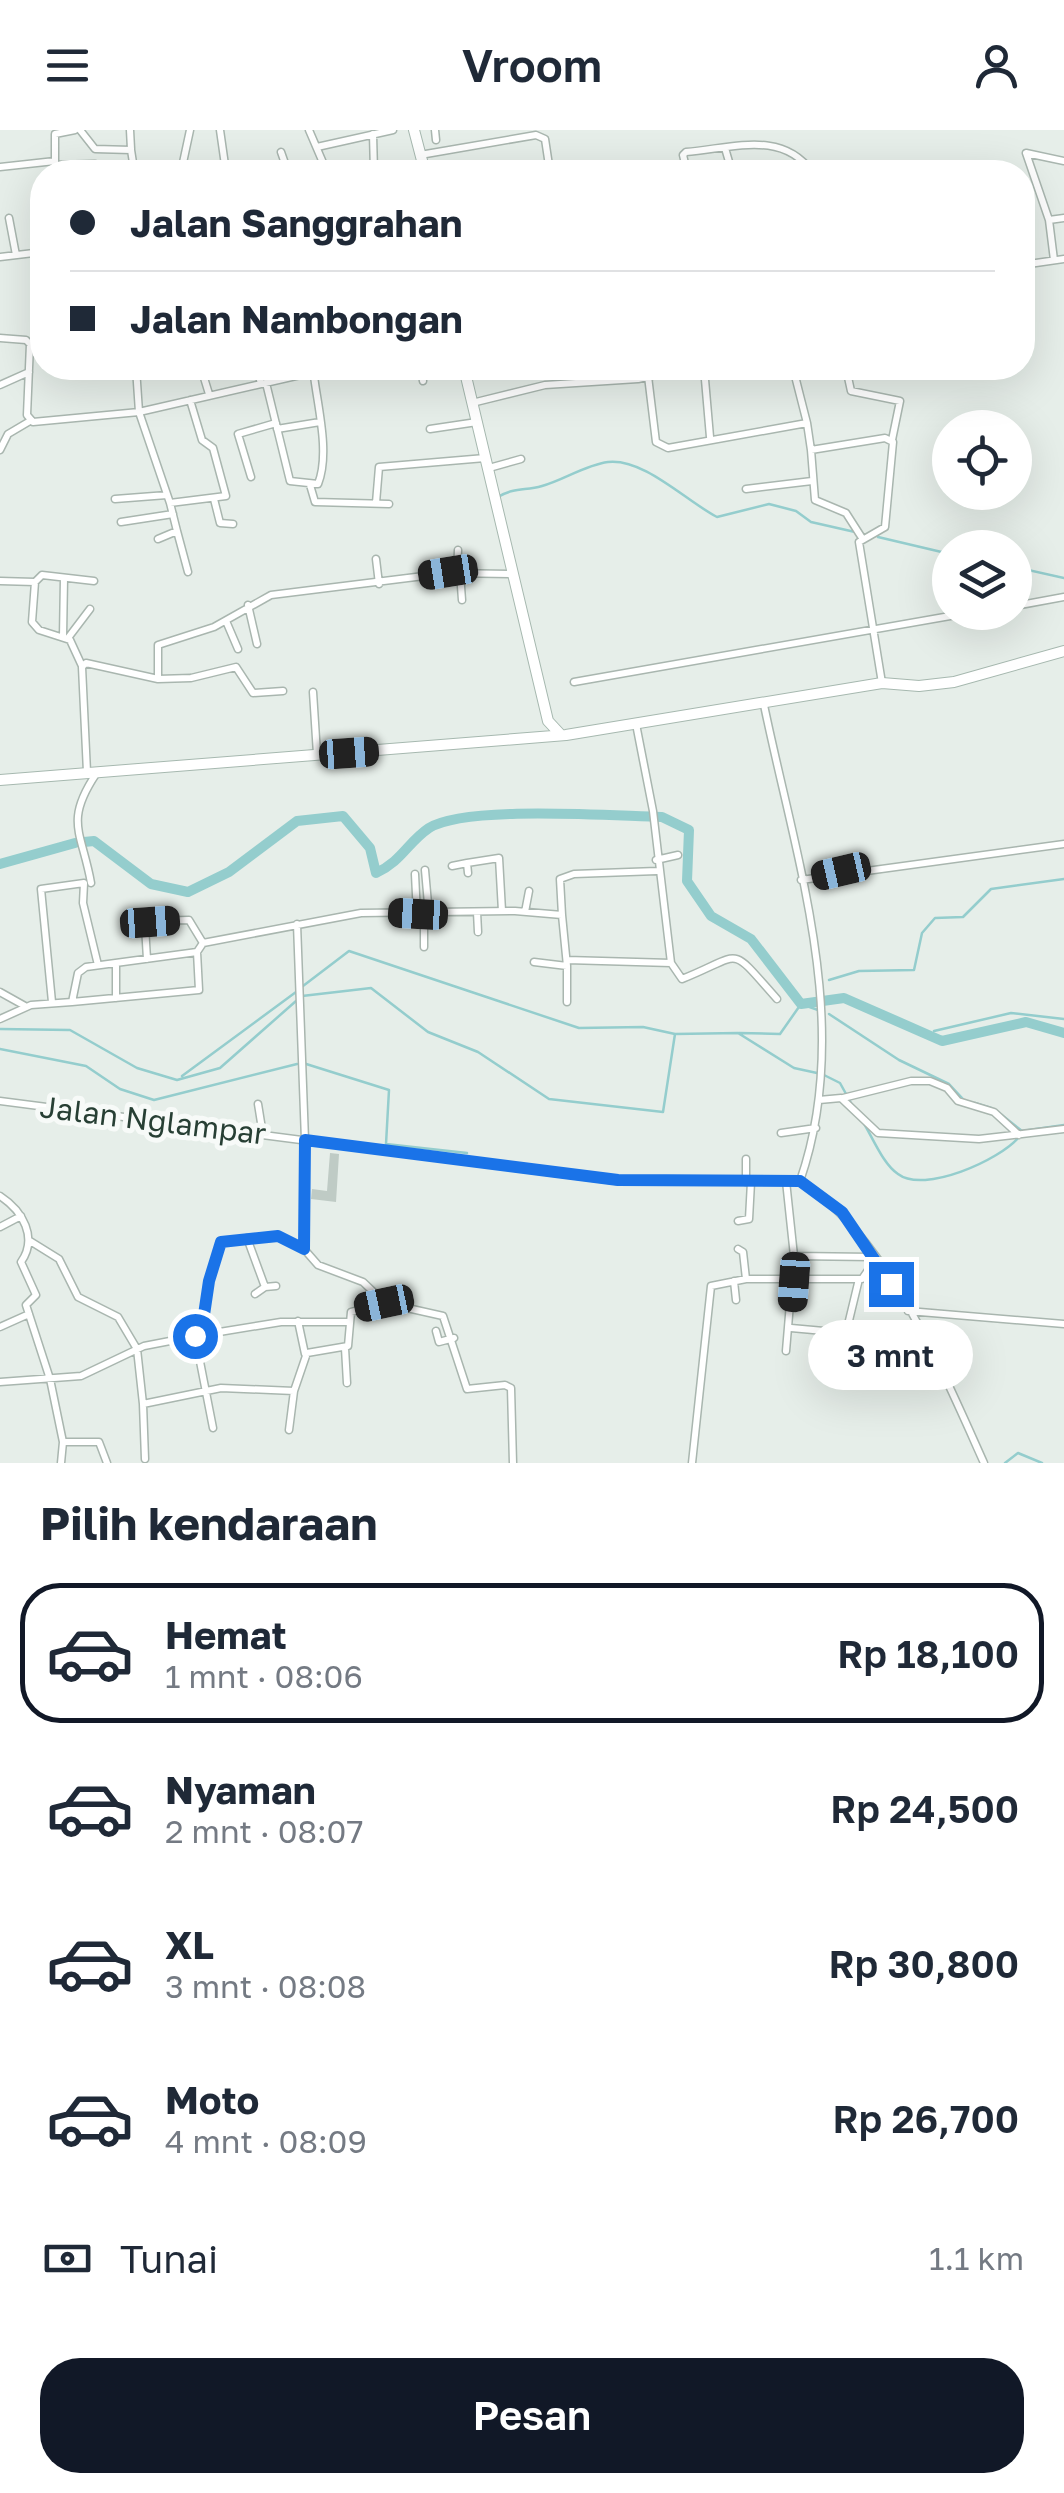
<!DOCTYPE html>
<html lang="id">
<meta charset="utf-8">
<style>
:root{--surface:#fff;--page:#f6f6f7;--text:#1f2937;--muted:#747a83;--line:#e0e1e3;--accent:#111827}
body{margin:0;font-family:"Golos Text",sans-serif;background:var(--page);color:var(--text);height:100vh;display:flex;flex-direction:column;font-size:38px;white-space:nowrap}
*{box-sizing:border-box;margin:0}
p{font-size:32px;color:var(--muted)}
.icon{flex:none;width:55px;height:55px;fill:none;stroke:currentColor;stroke-width:2;stroke-linecap:round;stroke-linejoin:round}
.map{position:relative;height:1333px;overflow:hidden}
.drawer{display:flex;flex-direction:column;background:var(--surface);flex:1}
.drawer>*{flex:none}
.top-card{position:absolute;left:30px;top:30px;width:1005px;height:220px;border-radius:40px;box-shadow:0 10px 40px #0002;display:grid;align-content:center;height:220px;padding:0 40px;background:var(--surface)}
.tools{position:absolute;left:932px;top:280px;display:grid;gap:20px}
.tools a{display:grid;place-items:center;width:100px;height:100px;border-radius:50%;background:var(--surface);box-shadow:0 10px 40px #0002;font-size:50px}
.end{position:absolute;width:45px;height:45px;margin:-22px;border:12px solid #1a73e8;background:#fff;box-shadow:0 0 0 5px #fff}
.from{border-radius:50%}
.bubble{position:absolute;height:70px;border-radius:35px;background:var(--surface);box-shadow:0 10px 40px #0002;font-size:32px;font-weight:600;line-height:70px;text-align:center}
.car{position:absolute;width:30px;height:60px;margin:-30px -15px;border-radius:12px;box-shadow:0 0 8px 2px #0007;background:linear-gradient(#222 24%,#8ab4d8 0 40%,#222 0 76%,#8ab4d8 0 86%,#222 0)}
.top-card b{display:flex;align-items:center;gap:35px;height:95px;font-size:38px}
.top-card b+b{border-top:2px solid var(--line)}
.top-card i{width:25px;height:25px;background:var(--text)}
ul{padding:0;list-style:none}
li{display:flex;align-items:center;gap:30px;height:140px;margin:0 20px 15px;padding:0 20px;border:5px solid transparent;border-radius:40px}
li div{flex:1}
li b{display:block;font-size:38px}
li em{font-style:normal;font-weight:600}
li.current{border-color:var(--accent)}
li>.icon{width:90px;height:90px;stroke-width:1.5}
h2{padding:0 40px;font-size:45px;line-height:120px}
.pay{display:flex;align-items:center;gap:25px;height:110px;padding:0 40px;font-size:38px}
.pay p{margin-inline-start:auto}
.action{display:flex;gap:20px;margin-top:auto;padding:20px 40px}
.action a{flex:1;height:115px;border-radius:40px;background:var(--accent);color:#fff;font-size:40px;font-weight:600;line-height:115px;text-align:center}
header{display:flex;justify-content:space-between;align-items:center;height:130px;padding:0 40px;background:var(--surface);font-size:45px;font-weight:600}
.map>svg:first-child{display:block}
.lines{fill:none;stroke-linecap:round;stroke-linejoin:round}
.stream{stroke:#94cdcd;stroke-width:2.5}
.river{stroke:#94cdcd;stroke-width:10}
.building{fill:#bfcbc5}
.minor-casing{stroke:#a9b6af;stroke-width:9}
.secondary-casing{stroke:#a6b8af;stroke-width:12}
.minor{stroke:#fff;stroke-width:6}
.secondary{stroke:#fff;stroke-width:10}
.route{stroke:#1a73e8;stroke-width:12}
.labels{text-anchor:middle;stroke-width:10;stroke-linejoin:round;paint-order:stroke}
.street-label{font-size:30px;fill:#273f34;stroke:#f7faf8}
</style>
<header><svg class="icon" aria-label="menu" viewBox="0 0 24 24"><path d="M4 6h16M4 12h16M4 18h16"/></svg>Vroom<svg class="icon" aria-label="person" viewBox="0 0 24 24"><circle cx="12" cy="8" r="4"/><path d="M4 21q1-7 8-7t8 7"/></svg></header>
<div class="map">
<svg width="1064" height="1333" viewBox="0 0 1064 1333">
<rect width="100%" height="100%" fill="#e6eee9"/>
<g class="lines">
<path class="stream" d="M498,367C515,357 525,361 542,356C564,350 585,335 608,332C644,328 686,371 717,387L769,374L796,381L811,392L855,402
M878,407L950,424
M1015,437L1064,448
M829,850L859,841L914,840L922,803L935,788L963,787L991,759L1064,749
M303,856L349,821L579,898L643,897L675,904
M302,866L371,858L428,902L478,922L549,969L663,982L675,904L738,903L794,938L817,943
M829,884L899,930L949,954L963,969
M0,899L70,900L137,938L177,950L220,938L296,871
M934,901L1011,883L1064,889
M739,903L780,904L801,874L818,880
M0,919L86,936L120,959L154,970L297,934
M303,933L389,960L386,1014L467,1023
M824,945L840,953L851,973
M182,946L296,862
M975,973L991,978
M998,982L1022,1001L1064,995
M863,992C873,1008 883,1034 898,1044C924,1064 1000,1030 1019,1007
M1005,1333L1018,1323L1042,1333"/>
<path class="river" d="M84,712L94,711L151,754L188,762L229,742L297,691L343,686L370,718L376,743C402,731 408,712 429,698C466,675 613,686 662,687L689,700L687,751L711,786L751,809L801,874L844,868L942,911L1026,892L1064,903
M0,734L75,713"/>
</g>
<path class="building" d="M330,1023L339,1024L336,1072L311,1069L312,1059L327,1061Z"/>
<g class="lines">
<defs>
<path id="minor" d="M80,0L95,19L131,20L134,39L183,38
M130,0L131,19
M220,0L226,42
M309,0L324,35L316,42
M435,0L436,10
M373,4L374,42
M317,17L393,0
M725,18L732,42
M281,22L288,42
M420,25L536,5L545,9L550,42
M55,35L95,34
M0,37L55,31
M55,42V4L75,0
M181,42L190,0
M687,42L683,25L686,22C734,18 782,0 812,42
M9,88L16,125
M1049,90L1026,23L1064,31
M42,122V147
M0,127L42,122
M1054,130L1049,90L1064,88
M1022,135L1064,129
M0,208L26,210L30,214L27,285L33,292L139,282L331,238
M136,238L139,282L170,373L226,366L213,318L202,310L190,270
M201,238L209,264
M257,238L261,254
M421,238L423,251
M647,238L656,312L668,318L807,293L793,238
M704,238L710,307
M846,238L851,261L900,271L892,310
M266,253L290,351L318,354C330,324 318,278 314,246
M0,255L29,242
M472,273L545,255L638,249L686,238
M807,293L811,320L885,308L893,312L885,397L859,412L882,553
M277,299L320,292
M430,299L477,292
M0,320L8,304L30,291
M811,320L815,370L846,383L862,408
M489,338L521,329
M251,347L238,304L276,293
M310,355L315,372L389,374
M746,359L812,351
M115,369L167,365
M214,369L220,393L233,394
M376,373L379,337L485,328
M121,392L173,384
M177,401L188,442
M158,409L177,401L170,373
M376,429L379,454
M457,443L458,420
M460,443L462,470
M0,451L35,452L32,492L39,500L70,510L82,536
M35,452L42,445L94,451
M248,475L257,514
M1015,476L1064,467
M226,491L238,519
M63,507L64,448
M68,508L90,479
M158,549L191,548L236,537L253,563L283,561
M574,552L973,482
M313,562L317,624
M764,575C796,730 854,896 800,1051
M87,642L82,537L86,533L158,549V515L214,497L271,465L448,443L511,444
M656,730L678,725
M452,736L467,733
M425,740L429,785
M468,743L467,733L499,728L502,781
M415,744L417,785
M801,750L1064,714
M91,753C82,702 64,692 96,644
M477,782L478,802
M525,782L529,761
M424,785V817
M147,829L145,796L150,791L189,790L203,813
M567,830L671,833L653,681L636,594
M534,832L567,836L562,785
M671,833L682,849C745,824 727,813 777,869
M116,834V868
M567,836V872
M0,862L25,876
M52,872L41,759L84,753L83,773L98,835
M72,872L199,860L197,822
M0,889L31,875L72,872L78,843L86,837L197,822L203,813L361,783L515,781L562,785L560,749L574,744L657,741
M843,968L911,951H930L947,958L958,971L994,982L1019,1005
M819,970L841,968L878,1003L979,1009L1064,999
M0,971L618,1051H800
M258,974L263,1005
M781,1003L816,998
M786,1051L794,1126
M800,1051C886,1104 943,1242 984,1333
M746,1052V1029
M0,1066C23,1081 38,1108 21,1132L36,1165L26,1175L50,1249L63,1312H99L107,1333
M738,1091L749,1089L751,1052
M0,1097L21,1086
M247,1108L265,1157L276,1156
M30,1111L59,1129L78,1167L118,1187L137,1219L143,1274L221,1258L294,1261L307,1223L348,1216L351,1182L385,1173
M304,1119L318,1135L363,1152L385,1173L443,1186L467,1259L505,1255L511,1258L513,1333
M738,1119L743,1122L746,1149
M734,1151L736,1170
M255,1164L265,1157
M908,1181L1064,1194
M298,1191L305,1224
M0,1197L29,1184
M791,1198L846,1203L859,1149
M436,1201L439,1212L454,1208
M838,1204L834,1232L848,1235
M201,1205L281,1192H350
M195,1206L213,1298
M345,1218L347,1253
M786,1221L794,1126L872,1127
M0,1252L81,1246L144,1216L201,1205L209,1151L221,1112L278,1106L304,1119L305,1010L297,794
M143,1274L145,1329
M289,1300L294,1261
M61,1333L63,1312
M692,1333L711,1156L746,1149H862L875,1130"/>
<path id="secondary" d="M414,0L425,42
M464,238L548,591L561,605
M0,650L566,605L882,553L919,556L954,552L1064,521"/>
</defs>
<use href="#minor" class="minor-casing"/>
<use href="#secondary" class="secondary-casing"/>
<use href="#minor" class="minor"/>
<use href="#secondary" class="secondary"/>
</g>
<g class="lines">
<path class="route" d="M195,1206L201,1205L209,1151L221,1112L278,1106L304,1119L305,1010L618,1050L800,1051L842,1082L891,1154"/>
</g>
<g class="labels">
<g class="street-label">
<text transform="translate(153 991) rotate(7)" y="10">Jalan Nglampar</text>
</g>
</g>
</svg>
<div class="tools">
<a><svg class="icon" aria-label="locate" viewBox="0 0 24 24"><circle cx="12" cy="12" r="6"/><path d="M12 2v4M12 18v4M2 12h4M18 12h4"/></svg></a>
<a><svg class="icon" aria-label="layers" viewBox="0 0 24 24"><path d="M12 4l9 5-9 5-9-5zM3 14l9 5 9-5"/></svg></a>
</div>
<i class="end from" style="left:195px;top:1206px"></i>
<i class="end" style="left:891px;top:1154px"></i>
<div class="bubble" style="left:808px;top:1190px;width:165px">3 mnt</div>
<i class="car" style="left:448px;top:442px;rotate:261deg"></i>
<i class="car" style="left:349px;top:623px;rotate:86deg"></i>
<i class="car" style="left:841px;top:741px;rotate:257deg"></i>
<i class="car" style="left:418px;top:784px;rotate:273deg"></i>
<i class="car" style="left:150px;top:792px;rotate:86deg"></i>
<i class="car" style="left:794px;top:1152px;rotate:184deg"></i>
<i class="car" style="left:384px;top:1173px;rotate:258deg"></i>
<div class="top-card">
<b><i class="from"></i>Jalan Sanggrahan</b>
<b><i></i>Jalan Nambongan</b>
</div>
</div>
<section class="drawer">
<h2>Pilih kendaraan</h2>
<ul>
<li class="current"><svg class="icon" aria-label="car" viewBox="0 0 24 24"><path d="M5 17H2v-5l4-1 3-4h7l3 4 3 1v5h-3M9 17h6M6 11h13"/><circle cx="7" cy="17" r="2"/><circle cx="17" cy="17" r="2"/></svg><div><b>Hemat</b><p>1 mnt · 08:06</p></div><em>Rp 18,100</em></li>
<li><svg class="icon" aria-label="car" viewBox="0 0 24 24"><path d="M5 17H2v-5l4-1 3-4h7l3 4 3 1v5h-3M9 17h6M6 11h13"/><circle cx="7" cy="17" r="2"/><circle cx="17" cy="17" r="2"/></svg><div><b>Nyaman</b><p>2 mnt · 08:07</p></div><em>Rp 24,500</em></li>
<li><svg class="icon" aria-label="car" viewBox="0 0 24 24"><path d="M5 17H2v-5l4-1 3-4h7l3 4 3 1v5h-3M9 17h6M6 11h13"/><circle cx="7" cy="17" r="2"/><circle cx="17" cy="17" r="2"/></svg><div><b>XL</b><p>3 mnt · 08:08</p></div><em>Rp 30,800</em></li>
<li><svg class="icon" aria-label="car" viewBox="0 0 24 24"><path d="M5 17H2v-5l4-1 3-4h7l3 4 3 1v5h-3M9 17h6M6 11h13"/><circle cx="7" cy="17" r="2"/><circle cx="17" cy="17" r="2"/></svg><div><b>Moto</b><p>4 mnt · 08:09</p></div><em>Rp 26,700</em></li>
</ul>
<div class="pay"><svg class="icon" aria-label="cash" viewBox="0 0 24 24"><path d="M3 7h18v10H3z"/><circle cx="12" cy="12" r="2"/></svg>Tunai<p>1.1 km</p></div>
<div class="action"><a>Pesan</a></div>
</section>
